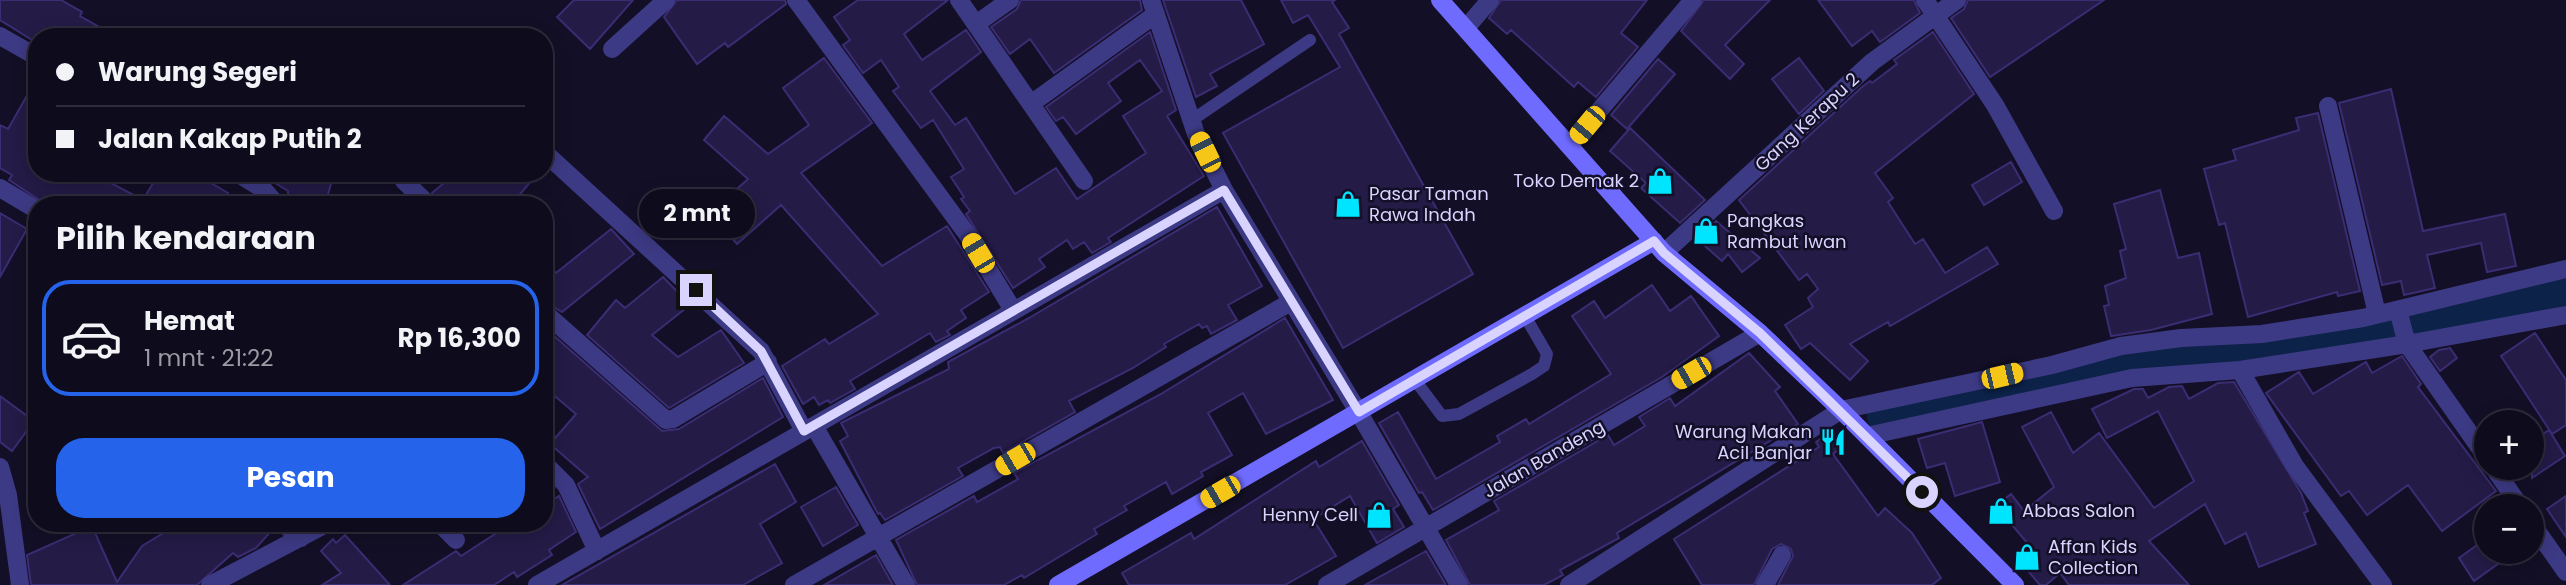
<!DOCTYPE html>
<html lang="id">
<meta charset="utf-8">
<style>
:root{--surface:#0e0b1c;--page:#1c1929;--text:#f1f3f6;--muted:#9b9ba3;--line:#2e2b3b;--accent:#2563eb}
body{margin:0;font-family:Poppins,sans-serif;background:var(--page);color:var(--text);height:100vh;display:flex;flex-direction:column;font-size:26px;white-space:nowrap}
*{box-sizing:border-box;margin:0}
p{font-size:23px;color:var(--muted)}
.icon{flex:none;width:38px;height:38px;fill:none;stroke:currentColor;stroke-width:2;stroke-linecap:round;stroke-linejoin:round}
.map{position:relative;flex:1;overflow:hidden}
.side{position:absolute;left:28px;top:196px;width:525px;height:336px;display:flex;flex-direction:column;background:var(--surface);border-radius:28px;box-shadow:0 4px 18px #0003,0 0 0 2px var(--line)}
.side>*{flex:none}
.banner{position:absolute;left:28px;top:28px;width:525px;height:154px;border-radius:28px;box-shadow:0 4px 18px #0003,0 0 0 2px var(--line);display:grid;align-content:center;height:154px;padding:0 28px;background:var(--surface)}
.controls{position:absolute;left:2474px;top:410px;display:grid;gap:14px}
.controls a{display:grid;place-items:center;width:70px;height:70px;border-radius:50%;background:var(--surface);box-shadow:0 4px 18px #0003,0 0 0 2px var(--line);font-size:35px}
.end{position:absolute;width:32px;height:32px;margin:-16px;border:9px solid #d9d4ff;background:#111;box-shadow:0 0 0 4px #111}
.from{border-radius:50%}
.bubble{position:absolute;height:49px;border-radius:24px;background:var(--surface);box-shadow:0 4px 18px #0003,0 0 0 2px var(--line);font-size:23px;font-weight:700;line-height:49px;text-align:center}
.car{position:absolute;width:21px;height:42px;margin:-21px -10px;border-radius:9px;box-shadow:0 0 5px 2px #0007;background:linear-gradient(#f5c518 24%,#345 0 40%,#f5c518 0 76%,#345 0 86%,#f5c518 0)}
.banner b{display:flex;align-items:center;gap:24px;height:66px;font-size:26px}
.banner b+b{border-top:2px solid var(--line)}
.banner i{width:18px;height:18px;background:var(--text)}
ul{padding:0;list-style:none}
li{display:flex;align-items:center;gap:21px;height:116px;margin:0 14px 10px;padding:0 14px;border:4px solid transparent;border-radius:28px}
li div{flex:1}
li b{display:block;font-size:26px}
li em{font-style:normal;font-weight:700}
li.current{border-color:var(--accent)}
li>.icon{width:63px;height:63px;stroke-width:1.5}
h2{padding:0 28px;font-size:32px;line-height:84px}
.action{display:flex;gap:14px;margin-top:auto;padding:14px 28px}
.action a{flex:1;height:80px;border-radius:28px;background:var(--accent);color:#fff;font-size:28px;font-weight:700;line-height:80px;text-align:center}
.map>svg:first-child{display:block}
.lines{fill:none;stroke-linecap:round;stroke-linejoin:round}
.river{stroke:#0c2248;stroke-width:38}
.building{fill:#241b47;stroke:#3b2d73;stroke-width:2}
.lane{stroke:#3d3a85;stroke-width:12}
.street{stroke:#3d3a85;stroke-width:18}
.secondary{stroke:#6f6bff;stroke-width:18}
.route{stroke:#d9d4ff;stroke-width:9}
.labels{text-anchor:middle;stroke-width:5;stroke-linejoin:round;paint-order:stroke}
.street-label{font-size:18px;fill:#d9d4ff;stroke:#130f26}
.poi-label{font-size:18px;fill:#d9d4ff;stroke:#130f26;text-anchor:start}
</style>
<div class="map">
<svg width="2566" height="585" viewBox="0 0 2566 585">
<rect width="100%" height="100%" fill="#130f26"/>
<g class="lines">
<path class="river" d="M1886,416L2125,360L2248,352L2566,297"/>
</g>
<path class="building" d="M0,0H61L82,12L80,16L117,37H37V43L0,20Z
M574,0H633L590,49L557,17Z
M677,0H785L786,4L728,47L725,43L697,64L664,17Z
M858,0H948L904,34L922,60L966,30L981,52L930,91L955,125L966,118L1015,194L1056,168L1077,199L1146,153L1123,116L1162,91L1140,60L1108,83L1121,101L1076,134L1063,117L1056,121L1046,107L1150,32L1176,110L1167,116L1204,176L1108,238L1111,242L1092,253L1084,242L1073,249L1067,240L1039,259L1045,267L1013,288L966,214L970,211L961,199L964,197L951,177L964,169L933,120L921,128L893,91L899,87L881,60L863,73L843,45L850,40L834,17Z
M1021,0H1140L1142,10L1054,73L1030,39L1010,54L991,27L1017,9Z
M1163,0H1241L1264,44L1210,74L1217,86L1196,97Z
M1281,0H1335L1332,2L1349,28L1339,34L1473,274L1343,348L1223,133L1340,67L1308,15L1293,23Z
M1501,0H1647L1621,33L1638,47L1596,97L1578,82L1574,87L1511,30L1507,34L1489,18Z
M1704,0H1770L1725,45L1744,64L1730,79L1681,31Z
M1818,0H1914L1920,13L1880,42L1872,31L1852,46Z
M1968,0H2104L1990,77L1951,18L1964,9Z
M1933,32L1974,94L1875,173L1893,198L1888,202L1915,244L1923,239L1945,273L1987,247L1998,264L1890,326L1888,322L1850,344L1868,361L1850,380L1810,343L1801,349L1785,325L1813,307L1808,298L1818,289L1807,274L1799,280L1739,200L1862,87L1870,81L1872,83L1897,64L1894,60Z
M824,58L872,123L801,173L882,266L947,226L989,292L961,310L966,318L947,331L950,335L936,342L930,333L850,381L855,389L830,403L828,400L819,405L814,397L803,404L782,366L825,339L829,344L878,314L781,205L737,244L710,213L748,179L704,140L724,116L768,154L809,125L783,88Z
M1799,58L1824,91L1799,114L1772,79Z
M1658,59L1675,74L1627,129L1611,115Z
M37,78V173H92L143,200L159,173H194L228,193L221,205H47L9,180L12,175L0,168V125L8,129Z
M2391,89L2423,231L2505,214L2516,266L2487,272L2481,243L2427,255L2435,288L2404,295L2401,281L2382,285L2339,103Z
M2318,113L2360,291L2338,296L2337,292L2248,317L2225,223L2219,225L2204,169L2236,160L2233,150L2299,130L2296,118Z
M1630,128L1705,200L1680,223L1641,188L1646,183L1610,151Z
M2011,162L2022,182L1984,205L1972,185Z
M259,173H334L325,205H288V191Z
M456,173H538L511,205H479L468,196L461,201L457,195L445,205H440L432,193Z
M2160,190L2178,258L2199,253L2212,314L2151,330L2111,336L2104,306L2109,305L2105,286L2126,278L2120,251L2126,249L2114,204Z
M1217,207L1262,286L1228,305L1237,320L1211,334L1207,326L1202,328L1199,324L1164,344L1166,347L1133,368L1069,401L1075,412L1003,453L1000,447L994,448L958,468L963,476L885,520L880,513L878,514L840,441L848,436L841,423L949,369L948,362L1029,318Z
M0,213L27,229L0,277Z
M1716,221L1760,258L1742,272L1728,254L1722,261L1697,239Z
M611,229L634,254L562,312L544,301V260L556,273Z
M663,277L690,305L652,335L678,357L721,330L744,363L669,408L587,335L616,300L625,308Z
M1652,285L1670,311L1691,296L1719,336L1662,377L1433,510L1422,492L1419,493L1379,423L1398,412L1436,479L1500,442L1497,436L1526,419L1529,424L1611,374L1572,316L1594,301L1605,318Z
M1285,318L1333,400L1266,434L1243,393L1208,413L1232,455L1201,472L1203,476L1172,494L1166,482L1124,506L1127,510L1094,529L1097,534L1024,578L1022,575L1004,585H917L896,540L974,496L977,502L1018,479L1014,473L1161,394Z
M544,327L662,431L679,429L763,378L783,417L600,529L578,484L588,477L550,444L576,414L544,387Z
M2535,333L2566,380V425L2552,434L2501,356Z
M2450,348L2457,358L2440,371L2430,357L2439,350Z
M1749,353L1780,387L1775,391L1798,424L1617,533L1619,538L1560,570L1563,575L1544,585H1470L1446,540L1499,510L1494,501L1608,435L1614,445L1645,426L1639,417L1670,398L1675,406Z
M2402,356L2421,384L2418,387L2496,491L2442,531L2408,485L2367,515L2349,491L2341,496L2266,393L2299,372L2313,394L2366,362L2372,373Z
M2234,382L2301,493L2308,511L2304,513L2316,544L2259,567L2246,533L2225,544L2205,504L2149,541L2189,585H2069L2060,573L2046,585H2040L2016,557L2029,545L1996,506L2011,494L2024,511L2054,487L2022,427L2051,412L2073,453L2099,433L2154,508L2194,481L2158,411L2107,438L2092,409L2134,389H2143L2148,398L2169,387L2182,386L2189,399L2218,383Z
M0,396L34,421L12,451L0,442Z
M1982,422L2000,482L1955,496L1945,463L1927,468L1918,439Z
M2549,430L2565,456L2532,478V441Z
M1832,431L1844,445L1833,454L1878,516L1885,508L1912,533L1941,578L1932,585H1778L1793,556L1791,549L1781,544L1772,549L1754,585H1702L1674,539L1819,447L1816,442Z
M1362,441L1399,505L1393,509L1404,527L1377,543L1350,496L1313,519L1336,556L1285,585H1129L1122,573L1191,533L1194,539L1316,461L1319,467Z
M775,464L796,502L760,524L782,563L743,585H562Z
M836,487L858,525L823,546L801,507Z
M559,496L576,532L549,550L552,555L517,577L514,572L494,585H403L456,551L461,556L512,523H544V505Z
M2566,496V537L2547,509Z
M180,523H271L273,529L256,548L238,557L233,553L197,585H31L27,555L92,526L117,582L142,546Z
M345,535L390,585H322L341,573L321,551L333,539L336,543Z
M2487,538V551H2516L2474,581L2459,558Z
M1426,551L1446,585H1365Z
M876,555L893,585H824Z"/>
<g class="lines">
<path class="lane" d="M1192,120L1310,40
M1415,380L1442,416L1459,414L1532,374L1544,366L1547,354L1525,316"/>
<path class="street" d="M796,0L967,234L1013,310
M959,0L1084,181
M1151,0L1196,134L1224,190L1359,413L1459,585
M1925,0L1995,105L2054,211
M976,24L1010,0
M1466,28L1490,0
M0,36L37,57
M612,49L666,0
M1032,103L1156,14
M2328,106L2377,314
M1569,146L1693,0
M544,152L761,351L804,431
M237,173L264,190L277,205
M404,181L429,205
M0,188L37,210
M1664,253L1872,62L1957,0
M2398,310L2407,344L2566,315
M544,312L666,420L673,419L768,362
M2240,370L2295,466L2383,585
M814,426L906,585
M1867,436L2132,378L2240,370L2407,344L2487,458
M544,463L566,485L597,551
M0,467L8,495L20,585
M2493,467L2520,506
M282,523L301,538
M439,523L456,540
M2532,524L2566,572
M210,585L328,523
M537,585L1224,190
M794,585L1291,302
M1327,585L1760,333
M1569,585L1841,410L2052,365L2121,346L2181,338L2262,334L2363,318L2566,269
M1765,585L1782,555"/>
<path class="secondary" d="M1440,0L1664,253L1760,333L1841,410L2015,585
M1058,585L1654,241"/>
</g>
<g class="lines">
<path class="route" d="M696,290L761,351L804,431L1224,190L1359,412L1654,241L1664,253L1760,333L1922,492"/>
</g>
<defs>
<symbol id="shop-bare" viewBox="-9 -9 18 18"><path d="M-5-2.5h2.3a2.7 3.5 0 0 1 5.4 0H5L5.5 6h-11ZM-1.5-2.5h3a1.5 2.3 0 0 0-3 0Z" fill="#00e5ff" stroke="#130f26" stroke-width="2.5" paint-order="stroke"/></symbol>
<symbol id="restaurant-bare" viewBox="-9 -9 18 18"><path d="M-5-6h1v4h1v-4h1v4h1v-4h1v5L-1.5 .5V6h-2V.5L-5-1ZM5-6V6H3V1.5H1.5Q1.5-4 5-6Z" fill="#00e5ff" stroke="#130f26" stroke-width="2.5" paint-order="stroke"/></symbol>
</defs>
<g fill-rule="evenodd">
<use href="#shop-bare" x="1641" y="162" width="38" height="38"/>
<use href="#shop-bare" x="1329" y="185" width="38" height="38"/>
<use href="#shop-bare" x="1687" y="212" width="38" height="38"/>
<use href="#restaurant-bare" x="1814" y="423" width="38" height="38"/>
<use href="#shop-bare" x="1982" y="492" width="38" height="38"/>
<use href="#shop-bare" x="1360" y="496" width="38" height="38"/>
<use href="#shop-bare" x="2008" y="538" width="38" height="38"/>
</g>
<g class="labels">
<g class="street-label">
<text transform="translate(1807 122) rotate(-43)" y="6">Gang Kerapu 2</text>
<text transform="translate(1544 459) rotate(-30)" y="6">Jalan Bandeng</text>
</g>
<g class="poi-label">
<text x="1639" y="187" text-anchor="end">Toko Demak 2</text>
<text x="1369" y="200">Pasar Taman<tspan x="1369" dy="21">Rawa Indah</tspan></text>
<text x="1727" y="227">Pangkas<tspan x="1727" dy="21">Rambut Iwan</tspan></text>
<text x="1812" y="438" text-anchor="end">Warung Makan<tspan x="1812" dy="21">Acil Banjar</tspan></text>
<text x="2022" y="517">Abbas Salon</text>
<text x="1358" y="521" text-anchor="end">Henny Cell</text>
<text x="2048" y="553">Affan Kids<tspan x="2048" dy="21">Collection</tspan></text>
</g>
</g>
</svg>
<div class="controls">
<a>+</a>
<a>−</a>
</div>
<i class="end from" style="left:1922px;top:492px"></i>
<i class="end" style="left:696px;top:290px"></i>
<div class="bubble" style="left:639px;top:189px;width:116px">2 mnt</div>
<i class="car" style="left:1587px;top:125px;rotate:220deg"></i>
<i class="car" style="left:1205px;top:152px;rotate:334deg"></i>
<i class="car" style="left:978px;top:253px;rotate:329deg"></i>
<i class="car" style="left:1691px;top:373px;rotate:240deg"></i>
<i class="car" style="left:2002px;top:376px;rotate:77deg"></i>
<i class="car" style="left:1015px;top:459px;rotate:240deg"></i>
<i class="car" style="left:1220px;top:492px;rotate:240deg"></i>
<div class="banner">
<b><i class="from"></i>Warung Segeri</b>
<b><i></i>Jalan Kakap Putih 2</b>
</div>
<section class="side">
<h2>Pilih kendaraan</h2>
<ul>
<li class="current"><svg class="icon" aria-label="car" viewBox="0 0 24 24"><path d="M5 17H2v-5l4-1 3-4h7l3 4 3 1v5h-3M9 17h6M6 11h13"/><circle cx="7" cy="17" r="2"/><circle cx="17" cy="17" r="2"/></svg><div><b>Hemat</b><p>1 mnt · 21:22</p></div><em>Rp 16,300</em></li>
</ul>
<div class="action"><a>Pesan</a></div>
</section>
</div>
